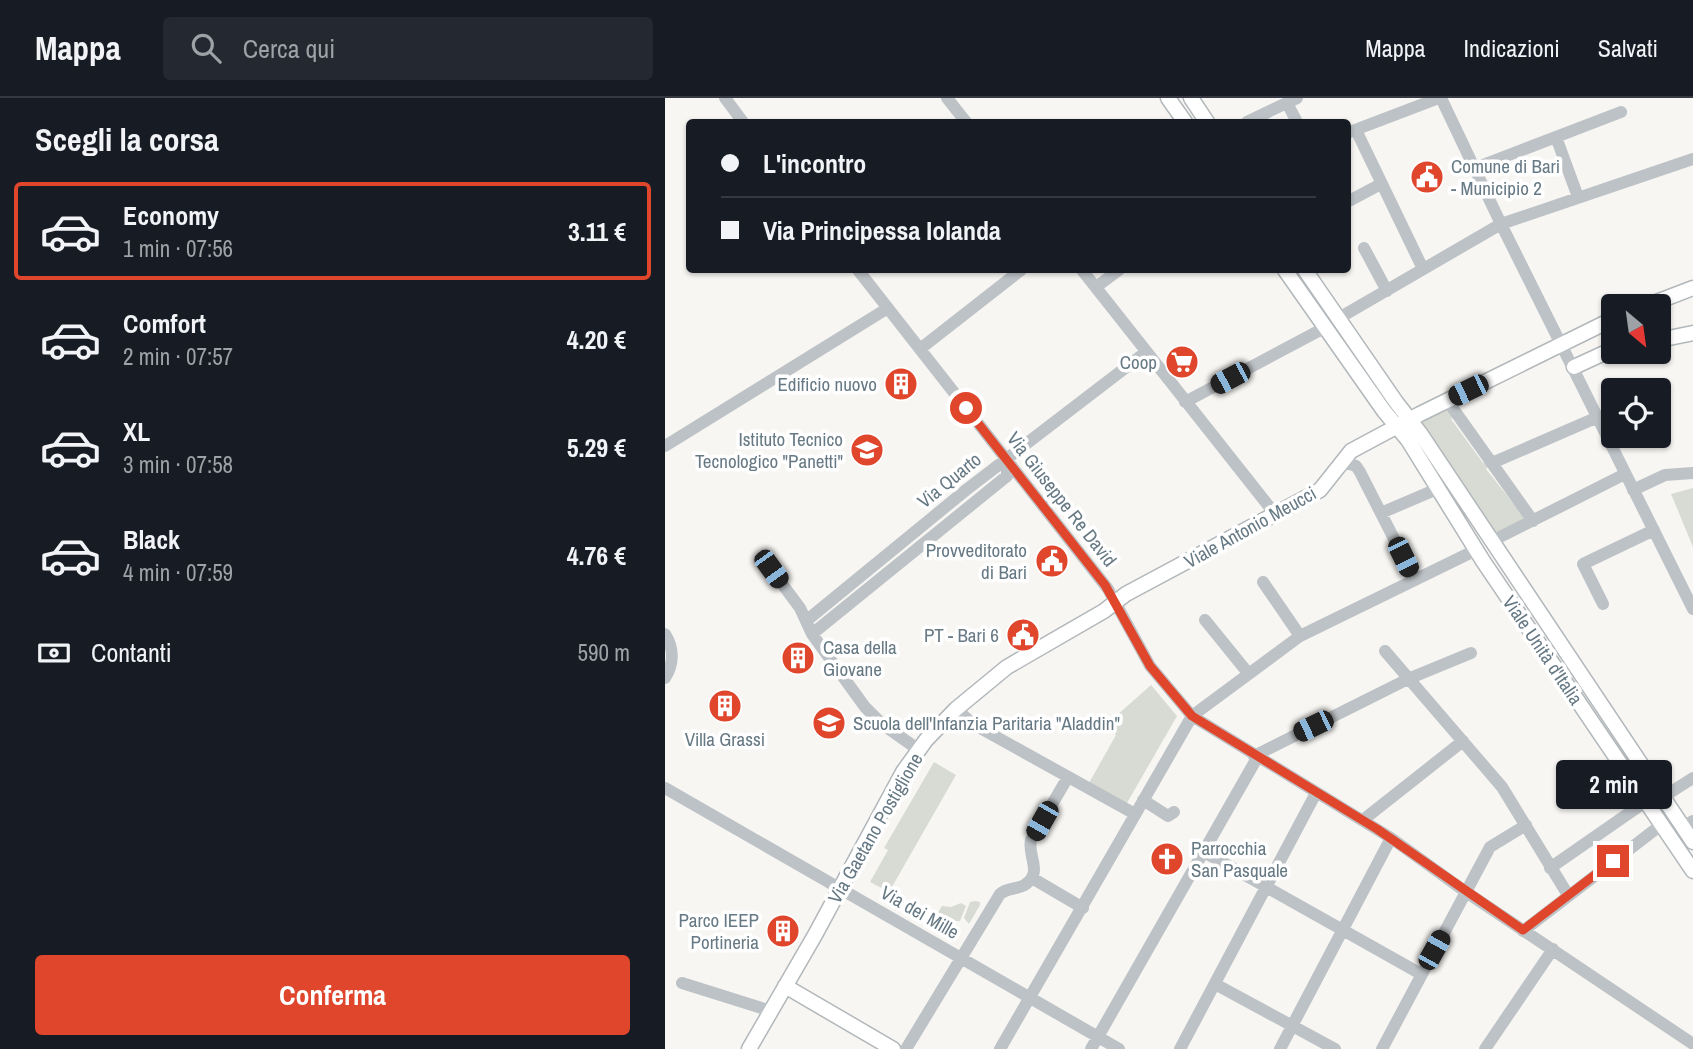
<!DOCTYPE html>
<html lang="it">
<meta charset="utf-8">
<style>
:root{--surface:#171b24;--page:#242831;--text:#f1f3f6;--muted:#9ea1a6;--line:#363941;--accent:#df462b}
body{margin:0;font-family:"Archivo Narrow",sans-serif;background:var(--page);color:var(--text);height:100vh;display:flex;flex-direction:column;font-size:26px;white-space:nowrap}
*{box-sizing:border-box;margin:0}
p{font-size:23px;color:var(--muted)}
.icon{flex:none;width:38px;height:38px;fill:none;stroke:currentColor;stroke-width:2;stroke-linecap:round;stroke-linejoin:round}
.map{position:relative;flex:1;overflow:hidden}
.panel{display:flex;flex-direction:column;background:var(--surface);width:665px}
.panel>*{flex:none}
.banner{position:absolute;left:21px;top:21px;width:665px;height:154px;border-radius:7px;box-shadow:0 2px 5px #0004;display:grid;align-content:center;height:154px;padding:0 35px;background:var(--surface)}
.needle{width:46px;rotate:151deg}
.tools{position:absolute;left:936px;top:196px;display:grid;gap:14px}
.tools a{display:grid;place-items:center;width:70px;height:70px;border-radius:7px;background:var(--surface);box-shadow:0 2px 5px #0004;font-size:35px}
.end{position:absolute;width:32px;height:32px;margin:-16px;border:9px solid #df462b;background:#fff;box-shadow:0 0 0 4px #fff}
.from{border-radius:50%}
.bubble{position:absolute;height:49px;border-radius:7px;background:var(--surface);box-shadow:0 2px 5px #0004;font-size:23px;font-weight:700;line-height:49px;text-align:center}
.car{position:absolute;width:21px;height:42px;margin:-21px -10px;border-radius:9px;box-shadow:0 0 5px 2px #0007;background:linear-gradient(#222 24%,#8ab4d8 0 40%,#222 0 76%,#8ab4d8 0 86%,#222 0)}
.banner b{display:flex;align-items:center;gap:24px;height:66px;font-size:26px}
.banner b+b{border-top:2px solid var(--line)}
.banner i{width:18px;height:18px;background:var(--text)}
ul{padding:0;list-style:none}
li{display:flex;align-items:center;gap:21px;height:98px;margin:0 14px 10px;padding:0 21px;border:4px solid transparent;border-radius:7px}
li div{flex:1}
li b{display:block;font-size:26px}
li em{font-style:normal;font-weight:700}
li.active{border-color:var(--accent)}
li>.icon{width:63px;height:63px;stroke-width:1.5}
h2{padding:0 35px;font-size:32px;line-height:84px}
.pay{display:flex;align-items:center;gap:18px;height:77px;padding:0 35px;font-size:26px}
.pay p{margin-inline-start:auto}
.cta{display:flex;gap:14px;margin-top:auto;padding:14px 35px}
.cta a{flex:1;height:80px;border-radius:7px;background:var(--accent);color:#fff;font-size:28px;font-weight:700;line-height:80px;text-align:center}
header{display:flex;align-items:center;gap:42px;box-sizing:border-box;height:98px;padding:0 35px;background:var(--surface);border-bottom:2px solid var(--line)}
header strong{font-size:33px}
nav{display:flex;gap:38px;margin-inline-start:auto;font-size:24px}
.search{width:490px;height:63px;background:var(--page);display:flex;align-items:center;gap:18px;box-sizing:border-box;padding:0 24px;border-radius:7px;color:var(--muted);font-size:26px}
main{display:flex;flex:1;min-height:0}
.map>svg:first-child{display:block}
.green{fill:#d7dbd3}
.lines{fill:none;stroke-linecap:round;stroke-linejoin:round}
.major-casing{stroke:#b1b7ba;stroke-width:17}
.minor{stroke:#bdc2c6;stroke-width:12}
.major{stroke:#fff;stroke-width:14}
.route{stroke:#df462b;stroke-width:9}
.labels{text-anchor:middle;stroke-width:7;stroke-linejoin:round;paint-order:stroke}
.poi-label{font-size:19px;fill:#667984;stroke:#fff;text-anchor:end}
.street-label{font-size:19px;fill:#667984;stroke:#fff}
</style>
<header>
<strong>Mappa</strong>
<div class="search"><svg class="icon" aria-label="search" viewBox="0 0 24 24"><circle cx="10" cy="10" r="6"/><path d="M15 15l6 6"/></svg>Cerca qui</div>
<nav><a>Mappa</a><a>Indicazioni</a><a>Salvati</a></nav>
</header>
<main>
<section class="panel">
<h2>Scegli la corsa</h2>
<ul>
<li class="active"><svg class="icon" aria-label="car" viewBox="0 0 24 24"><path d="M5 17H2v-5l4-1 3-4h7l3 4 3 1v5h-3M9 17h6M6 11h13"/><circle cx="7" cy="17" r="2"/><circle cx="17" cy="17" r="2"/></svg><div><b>Economy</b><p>1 min · 07:56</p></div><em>3.11 €</em></li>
<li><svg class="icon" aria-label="car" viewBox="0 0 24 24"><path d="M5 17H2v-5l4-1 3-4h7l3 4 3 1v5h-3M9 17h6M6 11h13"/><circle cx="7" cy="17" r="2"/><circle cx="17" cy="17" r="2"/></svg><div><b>Comfort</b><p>2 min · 07:57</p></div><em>4.20 €</em></li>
<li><svg class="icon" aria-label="car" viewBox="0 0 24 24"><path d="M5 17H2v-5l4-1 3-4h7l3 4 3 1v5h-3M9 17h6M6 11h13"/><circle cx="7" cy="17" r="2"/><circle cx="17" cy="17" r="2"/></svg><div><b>XL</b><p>3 min · 07:58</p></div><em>5.29 €</em></li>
<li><svg class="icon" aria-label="car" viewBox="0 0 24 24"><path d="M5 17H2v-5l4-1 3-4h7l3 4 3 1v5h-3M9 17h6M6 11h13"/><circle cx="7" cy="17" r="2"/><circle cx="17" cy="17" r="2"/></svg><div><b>Black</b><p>4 min · 07:59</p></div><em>4.76 €</em></li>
</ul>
<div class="pay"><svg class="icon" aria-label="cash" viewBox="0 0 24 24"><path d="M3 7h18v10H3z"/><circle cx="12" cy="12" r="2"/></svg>Contanti<p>590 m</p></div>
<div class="cta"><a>Conferma</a></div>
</section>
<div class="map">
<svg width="1028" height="951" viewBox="0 0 1028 951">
<rect width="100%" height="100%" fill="#f7f6f3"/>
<path class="green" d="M780,311H783L789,319L786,321L818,365L821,363L824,368L821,371L859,419L858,422L834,436L827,434L755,324Z
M1028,390V449L1006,396Z
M486,587L512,618L462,705L424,685L451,637L442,626Z
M269,664L291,677L224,794L205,784L223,752L219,750Z
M310,803L315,804V807L304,826L299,820L305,804Z
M296,805L301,808L295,823H281L278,833L264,829L277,808L286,809Z"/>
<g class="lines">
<defs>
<path id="major" d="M503,0L520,24
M526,0L542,24
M620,172L719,313L743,342L818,463L1028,773
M640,172L731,304L755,335L1028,744
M981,208L1028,190
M994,242L1028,235
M909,269L948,251
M120,888L228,951
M84,951L150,837L238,674L261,642L291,611L342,569L439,513L461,496L655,392L686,353L755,316L948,221"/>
</defs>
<use href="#major" class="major-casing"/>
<path class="minor" d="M60,0L78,24
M282,0L301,24
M776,0L836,126L1028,511
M622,5L632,24
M582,24L632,0
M691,32L758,171
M682,35L774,0
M891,39L913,99
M810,70L956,14
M682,104L716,86
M699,150L722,193
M193,172L443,491L485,568L527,618L726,740L801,794L1028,946
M417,172L610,416
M431,189L454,172
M674,220L836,126L1028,61
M255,251L356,172
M782,302L868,423
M520,304L661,229
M0,348L223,210
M827,365L933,319
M673,370L682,365L691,368L695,374L750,482
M968,392L1000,377L1028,375
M716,415L772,391
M827,443L960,376
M106,471L135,510L147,536L200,609L217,626L254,652
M598,484L635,538
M938,506L918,466L989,432
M540,522L583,575
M141,523L301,392L481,254
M0,536C9,550 9,566 0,580
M147,536L342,378V362
M720,553L837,689L903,797
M291,611L308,626L470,716
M589,658L743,581L806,555
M0,690L454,951
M998,699L1028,680
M478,702L503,718L509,714
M698,722L798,643
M1018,729L1028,723
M539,754L756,876
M885,770L980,704
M367,780L418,810
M858,833L996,727
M17,885L106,913
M550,886L670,951
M241,951L335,796C343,789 353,792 361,786C378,774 362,757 366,742L403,679
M335,951L527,618L635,538L811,452
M426,951L592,660
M515,951L651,695
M615,951L726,740
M717,951L825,749L861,727
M820,951L888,851"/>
<use href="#major" class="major"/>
</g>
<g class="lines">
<path class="route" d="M301,310L440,487L485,568L527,618L712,731L858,832L948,763"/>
</g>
<defs>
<symbol id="civic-disc" viewBox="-11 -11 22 22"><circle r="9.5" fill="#df462b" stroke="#fff"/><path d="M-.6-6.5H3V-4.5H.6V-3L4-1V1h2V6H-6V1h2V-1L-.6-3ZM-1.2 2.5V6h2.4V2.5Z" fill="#fff"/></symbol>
<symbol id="supermarket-disc" viewBox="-11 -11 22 22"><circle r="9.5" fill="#df462b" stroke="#fff"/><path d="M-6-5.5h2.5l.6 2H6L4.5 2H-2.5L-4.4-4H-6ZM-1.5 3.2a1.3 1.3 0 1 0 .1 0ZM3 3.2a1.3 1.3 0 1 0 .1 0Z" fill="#fff"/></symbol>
<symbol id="building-disc" viewBox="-11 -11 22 22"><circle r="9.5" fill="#df462b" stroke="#fff"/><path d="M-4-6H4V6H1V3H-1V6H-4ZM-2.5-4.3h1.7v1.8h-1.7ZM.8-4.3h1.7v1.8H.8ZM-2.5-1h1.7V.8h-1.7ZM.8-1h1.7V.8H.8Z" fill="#fff"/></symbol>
<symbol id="school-disc" viewBox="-11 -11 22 22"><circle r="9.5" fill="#df462b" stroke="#fff"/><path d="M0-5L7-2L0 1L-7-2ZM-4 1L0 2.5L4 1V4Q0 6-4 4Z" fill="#fff"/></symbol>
<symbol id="church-disc" viewBox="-11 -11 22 22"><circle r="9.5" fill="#df462b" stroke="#fff"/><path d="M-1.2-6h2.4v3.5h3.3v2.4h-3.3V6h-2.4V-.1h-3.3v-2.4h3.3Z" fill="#fff"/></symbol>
</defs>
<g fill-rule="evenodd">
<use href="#civic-disc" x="743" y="60" width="38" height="38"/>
<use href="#supermarket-disc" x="498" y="245" width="38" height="38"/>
<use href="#building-disc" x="217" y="267" width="38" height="38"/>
<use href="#school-disc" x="183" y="333" width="38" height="38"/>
<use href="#civic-disc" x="368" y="444" width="38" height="38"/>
<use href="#civic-disc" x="339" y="518" width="38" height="38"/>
<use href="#building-disc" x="114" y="541" width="38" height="38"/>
<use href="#building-disc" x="41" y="589" width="38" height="38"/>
<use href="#school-disc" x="145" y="606" width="38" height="38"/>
<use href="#church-disc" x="483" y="742" width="38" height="38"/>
<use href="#building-disc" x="99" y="814" width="38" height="38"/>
</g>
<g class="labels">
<g class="poi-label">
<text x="786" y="75" text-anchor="start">Comune di Bari<tspan x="786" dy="22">- Municipio 2</tspan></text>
<text x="492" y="271">Coop</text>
<text x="212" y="293">Edificio nuovo</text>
<text x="178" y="348">Istituto Tecnico<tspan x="178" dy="22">Tecnologico "Panetti"</tspan></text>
<text x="362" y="459">Provveditorato<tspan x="362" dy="22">di Bari</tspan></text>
<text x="334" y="544">PT - Bari 6</text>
<text x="158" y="556" text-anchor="start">Casa della<tspan x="158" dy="22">Giovane</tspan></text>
<text x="188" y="632" text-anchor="start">Scuola dell'Infanzia Paritaria "Aladdin"</text>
<text x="60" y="648" text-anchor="middle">Villa Grassi</text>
<text x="526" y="757" text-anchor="start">Parrocchia<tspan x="526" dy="22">San Pasquale</tspan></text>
<text x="94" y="829">Parco IEEP<tspan x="94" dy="22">Portineria</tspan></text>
</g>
<g class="street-label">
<text transform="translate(284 382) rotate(-39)" y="7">Via Quarto</text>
<text transform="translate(397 401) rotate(52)" y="7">Via Giuseppe Re David</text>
<text transform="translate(585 429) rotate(-29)" y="7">Viale Antonio Meucci</text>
<text transform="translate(878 552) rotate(56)" y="7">Viale Unità d'Italia</text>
<text transform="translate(210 730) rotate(-60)" y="7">Via Gaetano Postiglione</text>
<text transform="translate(255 814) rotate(30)" y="7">Via dei Mille</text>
</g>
</g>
</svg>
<div class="tools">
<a><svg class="needle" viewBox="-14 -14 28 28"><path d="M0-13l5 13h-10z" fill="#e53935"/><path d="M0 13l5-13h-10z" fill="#9ea1a6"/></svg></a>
<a><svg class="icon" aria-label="locate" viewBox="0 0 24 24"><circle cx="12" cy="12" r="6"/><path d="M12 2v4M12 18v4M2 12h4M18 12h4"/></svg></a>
</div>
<i class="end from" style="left:301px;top:310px"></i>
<i class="end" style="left:948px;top:763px"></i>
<div class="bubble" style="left:891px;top:662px;width:116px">2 min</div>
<i class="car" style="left:565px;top:280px;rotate:242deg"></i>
<i class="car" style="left:803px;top:292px;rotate:244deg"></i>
<i class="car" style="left:738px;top:459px;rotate:154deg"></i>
<i class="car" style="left:106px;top:471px;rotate:144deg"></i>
<i class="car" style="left:648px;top:628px;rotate:244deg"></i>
<i class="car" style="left:377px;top:723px;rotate:210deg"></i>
<i class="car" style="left:769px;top:852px;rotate:29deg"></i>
<div class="banner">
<b><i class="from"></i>L'incontro</b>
<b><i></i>Via Principessa Iolanda</b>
</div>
</div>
</main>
